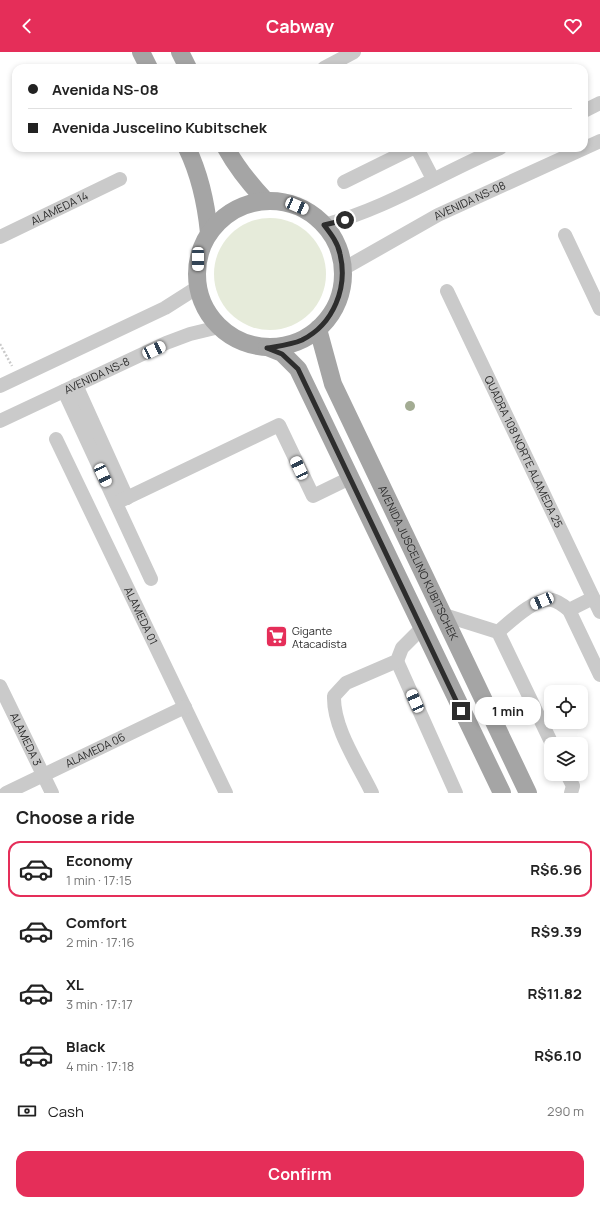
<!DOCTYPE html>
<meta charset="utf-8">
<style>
:root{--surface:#fff;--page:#f2f2f2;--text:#222;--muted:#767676;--line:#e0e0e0;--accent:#e52e59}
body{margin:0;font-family:Manrope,sans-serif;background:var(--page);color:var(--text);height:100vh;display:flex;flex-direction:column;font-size:15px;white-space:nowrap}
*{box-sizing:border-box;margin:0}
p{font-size:13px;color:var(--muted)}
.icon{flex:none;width:22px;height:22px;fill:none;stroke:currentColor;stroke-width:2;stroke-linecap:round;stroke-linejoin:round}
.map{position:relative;height:741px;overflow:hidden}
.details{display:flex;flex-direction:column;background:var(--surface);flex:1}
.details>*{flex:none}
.top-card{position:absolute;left:12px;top:12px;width:576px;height:88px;border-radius:12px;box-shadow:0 2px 6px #0003;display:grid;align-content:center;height:88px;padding:0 16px;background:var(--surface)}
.buttons{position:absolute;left:544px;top:633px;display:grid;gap:8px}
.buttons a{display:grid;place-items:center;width:44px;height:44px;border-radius:8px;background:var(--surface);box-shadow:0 2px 6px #0003;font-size:20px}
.end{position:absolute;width:18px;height:18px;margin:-9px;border:5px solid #2d2d2d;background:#fff;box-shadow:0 0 0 2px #fff}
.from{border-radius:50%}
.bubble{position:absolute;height:28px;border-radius:12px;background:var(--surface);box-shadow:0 2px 6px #0003;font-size:13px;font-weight:700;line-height:28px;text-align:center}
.car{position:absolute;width:12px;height:24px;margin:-12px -6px;border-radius:5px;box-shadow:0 0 3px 1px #0007;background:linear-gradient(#fff 24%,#345 0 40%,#fff 0 76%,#345 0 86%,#fff 0)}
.top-card b{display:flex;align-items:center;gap:14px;height:38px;font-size:15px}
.top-card b+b{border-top:1px solid var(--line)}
.top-card i{width:10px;height:10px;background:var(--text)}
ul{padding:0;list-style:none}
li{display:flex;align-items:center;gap:12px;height:56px;margin:0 8px 6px;padding:0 8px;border:2px solid transparent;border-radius:12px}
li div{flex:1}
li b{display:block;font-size:15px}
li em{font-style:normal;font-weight:700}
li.active{border-color:var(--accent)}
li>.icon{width:36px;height:36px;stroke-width:1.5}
h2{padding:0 16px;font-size:18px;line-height:48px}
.pay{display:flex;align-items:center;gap:10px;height:44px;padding:0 16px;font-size:15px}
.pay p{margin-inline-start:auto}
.cta{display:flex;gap:8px;margin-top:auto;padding:8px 16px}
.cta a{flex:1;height:46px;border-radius:12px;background:var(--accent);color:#fff;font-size:16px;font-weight:700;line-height:46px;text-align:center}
header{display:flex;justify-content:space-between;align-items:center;height:52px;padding:0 16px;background:var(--accent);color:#fff;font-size:18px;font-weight:700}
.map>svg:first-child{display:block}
.green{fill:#e6ebda}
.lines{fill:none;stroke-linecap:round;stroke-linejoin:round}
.path{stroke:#cacaca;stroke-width:2.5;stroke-dasharray:2 2;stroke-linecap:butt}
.minor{stroke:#cacaca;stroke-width:14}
.major{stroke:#a5a5a5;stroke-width:18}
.tree{fill:#a3ac93}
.route{stroke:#2d2d2d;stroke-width:5}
.labels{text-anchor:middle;stroke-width:4;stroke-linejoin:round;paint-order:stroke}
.street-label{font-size:11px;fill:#2d2d2d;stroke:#fff}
.poi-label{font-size:11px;fill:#2d2d2d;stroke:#fff;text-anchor:start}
</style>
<header><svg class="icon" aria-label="back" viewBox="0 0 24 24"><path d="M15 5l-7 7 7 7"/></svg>Cabway<svg class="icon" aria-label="heart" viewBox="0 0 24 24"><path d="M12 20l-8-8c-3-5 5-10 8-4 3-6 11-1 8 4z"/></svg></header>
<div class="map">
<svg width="600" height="741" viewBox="0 0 600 741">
<rect width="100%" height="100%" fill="#fff"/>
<path class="green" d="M214 222a56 56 0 1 1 112 0a56 56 0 1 1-112 0Z"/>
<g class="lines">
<path class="path" d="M0,292L12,314"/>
<g class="minor">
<path d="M324,16L354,0"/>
<path d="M584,59L600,51"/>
<path d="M344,130L411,97H415L419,100L433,127"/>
<path d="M324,173C386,157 441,121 500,96"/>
<path d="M565,183L600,257"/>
<path id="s1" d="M0,185L120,127"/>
<path id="s2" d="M343,217L438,163L600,89"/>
<path id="s3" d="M447,239L600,560"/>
<path d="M76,333L127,446"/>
<path d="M0,334L165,256L198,235"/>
<path d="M64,339L151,527"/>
<path id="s4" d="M0,369L166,291L190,282L219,275"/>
<path id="s5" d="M56,387L226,741"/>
<path d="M116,451L279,373L313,444L350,426"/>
<path d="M569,558L593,546"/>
<path d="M444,563L498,580L552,692"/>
<path d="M498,580C510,570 535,545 552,548C558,549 564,554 569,558L600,623"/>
<path d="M397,609L456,741"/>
<path id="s6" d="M0,634L52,741"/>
<path d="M567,722L573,734L571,741"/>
<path id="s7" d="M6,741L185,655"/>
<path d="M372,741C358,712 333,676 334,644L346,631L397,609L402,596L421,577"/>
</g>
<g class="major">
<path d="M141,0L149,16"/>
<path d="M180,0L188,16"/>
<path d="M187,96C200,123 206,150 209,181"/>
<path d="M226,96C237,116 250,132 265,148"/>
<circle cx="270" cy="222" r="73"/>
<path id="s8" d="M318,277L333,332L528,741"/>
<path d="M267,295L282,301L298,317L502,741"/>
</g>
</g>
<circle class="tree" cx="410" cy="354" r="5"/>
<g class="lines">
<path class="route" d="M345,168L324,173C331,182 338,191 340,202C348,235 334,272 302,288C291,293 279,294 267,296L282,302L298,317L461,659"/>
</g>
<defs>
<symbol id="supermarket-square" viewBox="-11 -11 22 22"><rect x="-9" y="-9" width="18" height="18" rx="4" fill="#e52e59" stroke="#fff"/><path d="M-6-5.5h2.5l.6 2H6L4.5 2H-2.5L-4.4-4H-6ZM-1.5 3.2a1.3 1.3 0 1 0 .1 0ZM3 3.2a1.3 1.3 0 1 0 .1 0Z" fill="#fff"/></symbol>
</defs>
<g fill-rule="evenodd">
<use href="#supermarket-square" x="264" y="572" width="25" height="25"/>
</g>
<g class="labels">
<g class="street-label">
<text dy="4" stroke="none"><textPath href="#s2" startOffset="144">AVENIDA NS-08</textPath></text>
<text dy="4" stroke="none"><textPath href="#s1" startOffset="66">ALAMEDA 14</textPath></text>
<text dy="4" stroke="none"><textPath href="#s4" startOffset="107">AVENIDA NS-8</textPath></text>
<text dy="4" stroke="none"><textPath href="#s3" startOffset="178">QUADRA 108 NORTE ALAMEDA 25</textPath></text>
<text dy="4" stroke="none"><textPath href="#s8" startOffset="255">AVENIDA JUSCELINO KUBITSCHEK</textPath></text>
<text dy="4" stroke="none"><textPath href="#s5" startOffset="196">ALAMEDA 01</textPath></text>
<text dy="4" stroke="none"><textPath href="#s6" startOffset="59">ALAMEDA 3</textPath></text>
<text dy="4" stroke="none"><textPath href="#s7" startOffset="99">ALAMEDA 06</textPath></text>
</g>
<g class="poi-label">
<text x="292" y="583">Gigante<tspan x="292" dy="13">Atacadista</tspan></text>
</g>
</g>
</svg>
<div class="buttons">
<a><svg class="icon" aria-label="locate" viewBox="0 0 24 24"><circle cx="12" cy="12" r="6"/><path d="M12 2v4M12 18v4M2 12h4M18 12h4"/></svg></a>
<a><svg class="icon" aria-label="layers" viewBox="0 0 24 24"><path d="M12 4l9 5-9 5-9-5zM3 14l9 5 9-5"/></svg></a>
</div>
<i class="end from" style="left:345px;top:168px"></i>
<i class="end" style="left:461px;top:659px"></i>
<div class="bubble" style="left:475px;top:645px;width:66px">1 min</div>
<i class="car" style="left:297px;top:154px;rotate:113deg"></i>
<i class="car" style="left:198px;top:207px;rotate:180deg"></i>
<i class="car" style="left:154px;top:298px;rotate:65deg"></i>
<i class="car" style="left:299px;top:416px;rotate:335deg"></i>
<i class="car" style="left:103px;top:423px;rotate:155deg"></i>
<i class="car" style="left:542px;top:549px;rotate:247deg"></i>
<i class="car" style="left:415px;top:649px;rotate:336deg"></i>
<div class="top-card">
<b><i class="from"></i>Avenida NS-08</b>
<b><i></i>Avenida Juscelino Kubitschek</b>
</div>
</div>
<section class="details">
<h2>Choose a ride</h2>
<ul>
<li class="active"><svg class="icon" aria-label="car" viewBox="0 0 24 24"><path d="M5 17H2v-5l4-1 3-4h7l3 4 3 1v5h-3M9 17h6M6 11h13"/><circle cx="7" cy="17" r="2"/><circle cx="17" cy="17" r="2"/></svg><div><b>Economy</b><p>1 min · 17:15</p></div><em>R$6.96</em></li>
<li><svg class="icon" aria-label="car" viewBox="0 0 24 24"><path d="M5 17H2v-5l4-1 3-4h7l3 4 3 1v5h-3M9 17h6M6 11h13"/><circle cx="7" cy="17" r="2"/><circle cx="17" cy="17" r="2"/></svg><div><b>Comfort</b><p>2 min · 17:16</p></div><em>R$9.39</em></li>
<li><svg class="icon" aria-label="car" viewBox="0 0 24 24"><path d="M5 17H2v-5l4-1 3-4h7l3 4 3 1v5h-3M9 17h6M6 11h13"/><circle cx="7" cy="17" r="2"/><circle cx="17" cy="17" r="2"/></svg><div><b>XL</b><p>3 min · 17:17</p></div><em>R$11.82</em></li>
<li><svg class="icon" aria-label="car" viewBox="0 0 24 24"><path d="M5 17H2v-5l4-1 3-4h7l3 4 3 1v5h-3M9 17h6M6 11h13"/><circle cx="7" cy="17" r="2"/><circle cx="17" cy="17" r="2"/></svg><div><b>Black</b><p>4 min · 17:18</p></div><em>R$6.10</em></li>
</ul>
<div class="pay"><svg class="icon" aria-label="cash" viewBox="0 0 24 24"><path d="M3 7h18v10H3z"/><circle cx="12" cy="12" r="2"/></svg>Cash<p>290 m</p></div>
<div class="cta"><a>Confirm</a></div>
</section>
